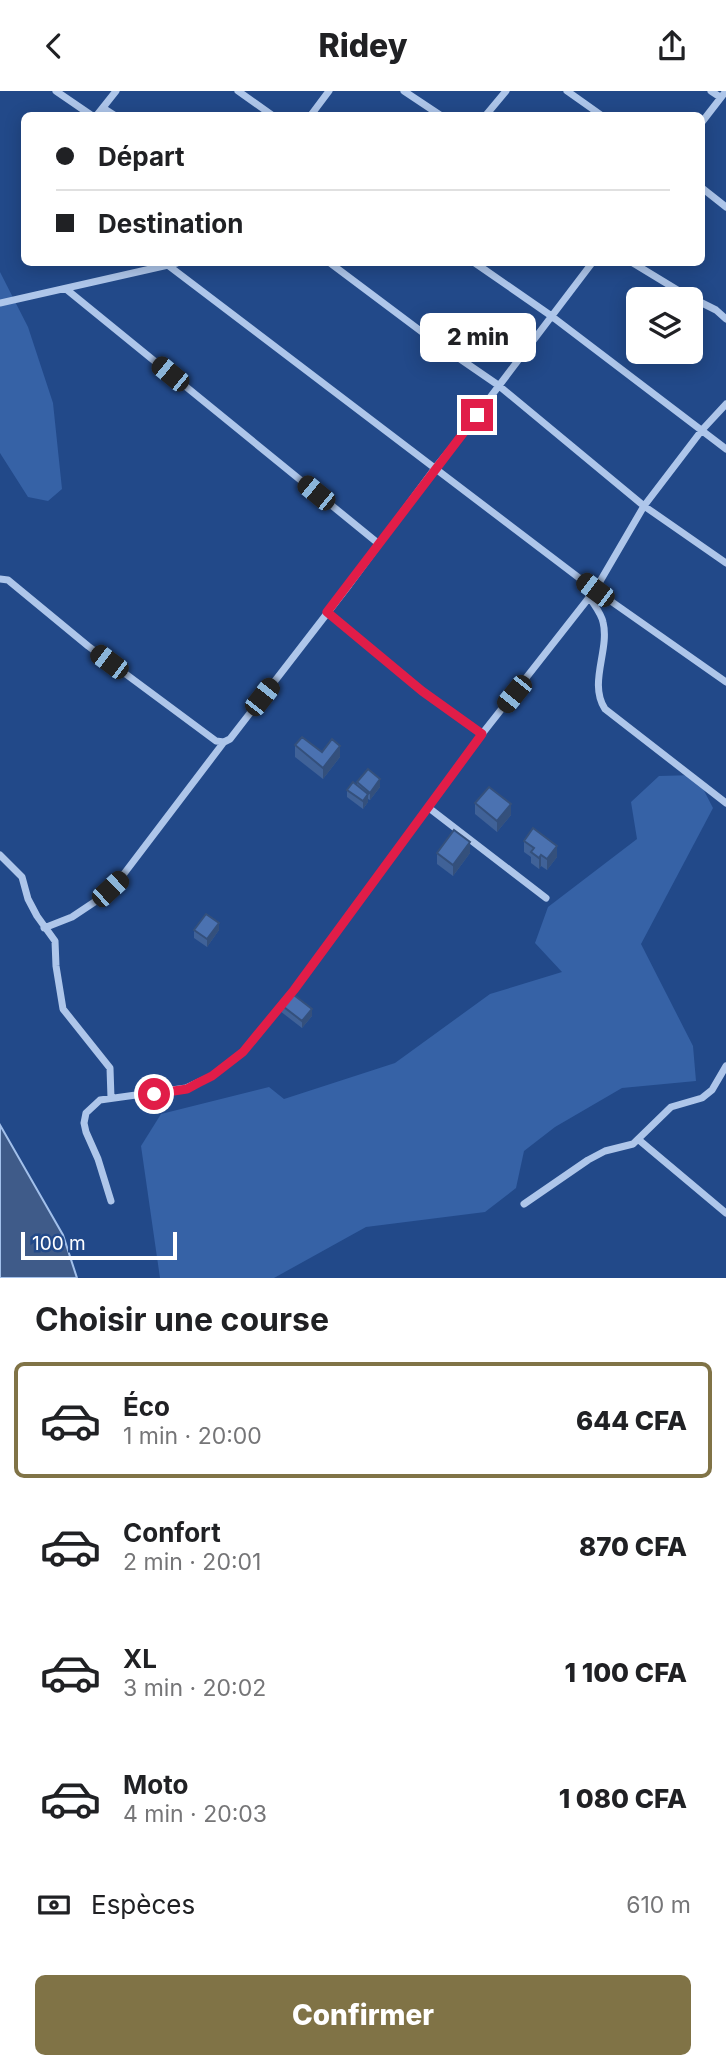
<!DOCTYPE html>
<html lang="fr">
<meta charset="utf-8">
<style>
:root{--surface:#fff;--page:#f2f2f2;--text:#202124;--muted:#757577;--line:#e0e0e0;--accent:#807346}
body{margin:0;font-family:Inter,sans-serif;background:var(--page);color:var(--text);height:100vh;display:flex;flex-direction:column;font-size:26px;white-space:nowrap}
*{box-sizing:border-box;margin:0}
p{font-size:23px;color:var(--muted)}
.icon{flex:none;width:38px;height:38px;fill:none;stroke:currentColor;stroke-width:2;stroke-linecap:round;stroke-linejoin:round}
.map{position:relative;height:1187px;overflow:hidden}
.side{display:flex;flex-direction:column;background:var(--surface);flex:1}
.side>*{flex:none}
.hud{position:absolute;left:21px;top:21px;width:684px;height:154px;border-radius:10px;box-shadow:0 4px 18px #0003;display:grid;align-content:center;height:154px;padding:0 35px;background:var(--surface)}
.buttons{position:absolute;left:626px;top:196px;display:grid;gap:14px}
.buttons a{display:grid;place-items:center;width:77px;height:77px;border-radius:10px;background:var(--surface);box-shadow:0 4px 18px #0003;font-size:35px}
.scale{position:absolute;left:21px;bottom:18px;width:156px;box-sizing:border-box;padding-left:7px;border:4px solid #fff;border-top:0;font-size:19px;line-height:24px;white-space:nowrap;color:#fff;-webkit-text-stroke:5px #224989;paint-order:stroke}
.end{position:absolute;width:32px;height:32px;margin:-16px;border:9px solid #e11d48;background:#fff;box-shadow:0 0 0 4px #fff}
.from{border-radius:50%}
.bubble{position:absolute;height:49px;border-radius:10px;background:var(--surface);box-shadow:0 4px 18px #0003;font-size:23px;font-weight:800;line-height:49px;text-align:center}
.car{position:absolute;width:21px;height:42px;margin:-21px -10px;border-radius:9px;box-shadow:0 0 5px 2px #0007;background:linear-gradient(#222 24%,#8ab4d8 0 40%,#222 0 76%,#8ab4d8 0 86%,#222 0)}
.hud b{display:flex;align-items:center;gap:24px;height:66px;font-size:26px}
.hud b+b{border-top:2px solid var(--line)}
.hud i{width:18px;height:18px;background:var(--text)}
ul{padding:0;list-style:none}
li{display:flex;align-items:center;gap:21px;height:116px;margin:0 14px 10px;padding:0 21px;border:4px solid transparent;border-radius:10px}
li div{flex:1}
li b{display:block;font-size:26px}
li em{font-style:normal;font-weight:800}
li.active{border-color:var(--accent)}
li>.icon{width:63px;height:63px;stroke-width:1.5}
h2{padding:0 35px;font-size:32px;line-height:84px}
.pay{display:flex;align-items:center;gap:18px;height:77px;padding:0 35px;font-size:26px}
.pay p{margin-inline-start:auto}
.primary-button{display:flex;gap:14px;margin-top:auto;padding:14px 35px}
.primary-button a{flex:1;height:80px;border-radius:10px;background:var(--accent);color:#fff;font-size:28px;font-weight:800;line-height:80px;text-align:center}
header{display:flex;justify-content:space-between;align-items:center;height:91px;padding:0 35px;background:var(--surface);font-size:32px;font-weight:800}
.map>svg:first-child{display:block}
.green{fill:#3662a6}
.water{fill:#3f5b89;stroke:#a2c0eb;stroke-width:2}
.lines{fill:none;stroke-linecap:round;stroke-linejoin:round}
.street{stroke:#aec6ea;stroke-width:7}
.wall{fill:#406298}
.shaded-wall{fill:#34507c}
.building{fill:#4b72b1;stroke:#34507c;stroke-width:2}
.route{stroke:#e11d48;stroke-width:9}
</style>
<header><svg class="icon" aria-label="back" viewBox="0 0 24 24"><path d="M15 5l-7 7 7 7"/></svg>Ridey<svg class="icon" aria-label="share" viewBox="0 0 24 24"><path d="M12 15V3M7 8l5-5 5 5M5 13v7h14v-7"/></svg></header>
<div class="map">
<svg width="726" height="1187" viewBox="0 0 726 1187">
<rect width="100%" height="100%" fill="#224989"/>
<path class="green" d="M0,181L28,236L53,312L62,398L48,410L28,406L0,362Z
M696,684L713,717L641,853L693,955L696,990L622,997L555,1036L524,1060L516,1097L485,1121L366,1136L274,1187H160L141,1055L161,1023L269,996L284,1008L395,972L490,903L562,881L535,852L548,816L637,748L631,711L659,685Z"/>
<path class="water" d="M0,1034L63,1144L77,1187H0Z"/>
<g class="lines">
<path class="street" d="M56,0L91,24
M238,0L272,24
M404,0L440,24
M567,0L601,24
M711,0L720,6
M103,17L114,24
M97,24L116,0
M311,24L329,0
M486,24L506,0
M702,31L726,0
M702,97L726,116
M330,172L434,250L498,294L644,415L726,472
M475,172L550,224L726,358
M633,172L684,203L716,219L726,228
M66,198L379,453
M0,212L177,172
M726,313L702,339L644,415L595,499L726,591
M0,488L8,489L88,555L216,650L224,651L230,648L349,494L435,377L454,354L592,172
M590,507C594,514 601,522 603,531C610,559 588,592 605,618L726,712
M327,521L422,600L482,643
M429,717L546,807
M0,764L22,786L28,808L37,825L55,850L56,875L63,918L110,977L111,1007
M44,837L72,826L99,808L120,788L224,651
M639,1049L726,1122
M111,1110L98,1068L86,1041L84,1032L86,1022L100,1009L186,997L212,985L243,961L294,899L482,643L595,499L165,172
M524,1113L588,1069L605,1060L633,1053L671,1016L702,1007L712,999L726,975"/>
</g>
<path class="wall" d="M295,654L322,661L340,666L323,688L295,666Z
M357,691L380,696L370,709L368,708V711L363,718L347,706V699L357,695Z
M475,712L511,724L497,741L475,723Z
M524,750L557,766L547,779L541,775L539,778L531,772V766L524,761Z
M437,762H470L453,785L437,773Z
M194,839H219L207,856L194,847Z
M280,913L312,925L302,937L280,920Z"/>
<path class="shaded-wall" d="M340,655V666L323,688V677Z
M380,688V696L370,709V702Z
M368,703V711L363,718V710Z
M511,713V724L497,741V730Z
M470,751V762L453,785V774Z
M557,755V766L547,779V768Z
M541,764V775L539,778V767Z
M219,832V839L207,856V848Z
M312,918V925L302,937V930Z"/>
<path class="building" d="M302,646L322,661L332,648L340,655L323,677L295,654Z
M368,678L380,688L370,702L357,691Z
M353,691L368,703L363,710L347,699Z
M489,696L511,713L497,730L475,712Z
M533,737L557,755L547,768L541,764L539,767L531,761L534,757L524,750Z
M454,739L470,751L453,774L437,762Z
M206,823L219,832L207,848L194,839Z
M290,901L312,918L302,930L280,913Z"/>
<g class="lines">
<path class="route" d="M154,1003L187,998L198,992L212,985L243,961L294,899L482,643L422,600L327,521L477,324"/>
</g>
</svg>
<div class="buttons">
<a><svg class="icon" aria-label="layers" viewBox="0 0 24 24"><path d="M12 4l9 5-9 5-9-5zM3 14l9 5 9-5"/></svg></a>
</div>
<div class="scale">100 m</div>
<i class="end from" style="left:154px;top:1003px"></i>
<i class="end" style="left:477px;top:324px"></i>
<div class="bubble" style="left:420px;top:222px;width:116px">2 min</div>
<i class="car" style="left:170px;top:283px;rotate:309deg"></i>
<i class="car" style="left:316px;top:402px;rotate:309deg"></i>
<i class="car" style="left:595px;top:499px;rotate:307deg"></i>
<i class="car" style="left:109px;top:571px;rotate:307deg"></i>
<i class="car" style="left:514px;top:603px;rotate:219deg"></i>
<i class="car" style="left:262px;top:606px;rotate:38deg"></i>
<i class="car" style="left:110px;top:798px;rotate:47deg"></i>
<div class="hud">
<b><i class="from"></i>Départ</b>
<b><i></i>Destination</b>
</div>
</div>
<section class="side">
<h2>Choisir une course</h2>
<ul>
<li class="active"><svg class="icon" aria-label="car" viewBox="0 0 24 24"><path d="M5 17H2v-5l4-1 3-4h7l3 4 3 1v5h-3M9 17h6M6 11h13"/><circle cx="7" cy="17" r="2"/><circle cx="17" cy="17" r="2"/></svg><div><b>Éco</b><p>1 min · 20:00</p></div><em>644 CFA</em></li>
<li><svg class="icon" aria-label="car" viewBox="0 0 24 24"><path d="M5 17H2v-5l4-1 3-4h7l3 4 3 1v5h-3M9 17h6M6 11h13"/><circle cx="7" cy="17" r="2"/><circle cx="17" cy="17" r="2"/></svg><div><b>Confort</b><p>2 min · 20:01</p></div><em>870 CFA</em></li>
<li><svg class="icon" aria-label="car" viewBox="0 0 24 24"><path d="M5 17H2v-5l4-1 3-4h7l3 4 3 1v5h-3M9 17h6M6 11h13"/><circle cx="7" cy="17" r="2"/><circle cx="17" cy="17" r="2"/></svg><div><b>XL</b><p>3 min · 20:02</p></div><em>1 100 CFA</em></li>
<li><svg class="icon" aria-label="car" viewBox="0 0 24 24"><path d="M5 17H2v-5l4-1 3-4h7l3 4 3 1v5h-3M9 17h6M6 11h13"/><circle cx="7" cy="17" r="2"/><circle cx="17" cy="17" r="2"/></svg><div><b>Moto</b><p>4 min · 20:03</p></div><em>1 080 CFA</em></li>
</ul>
<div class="pay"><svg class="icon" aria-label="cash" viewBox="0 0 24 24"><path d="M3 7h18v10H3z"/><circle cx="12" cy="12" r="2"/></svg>Espèces<p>610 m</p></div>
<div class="primary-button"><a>Confirmer</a></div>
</section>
